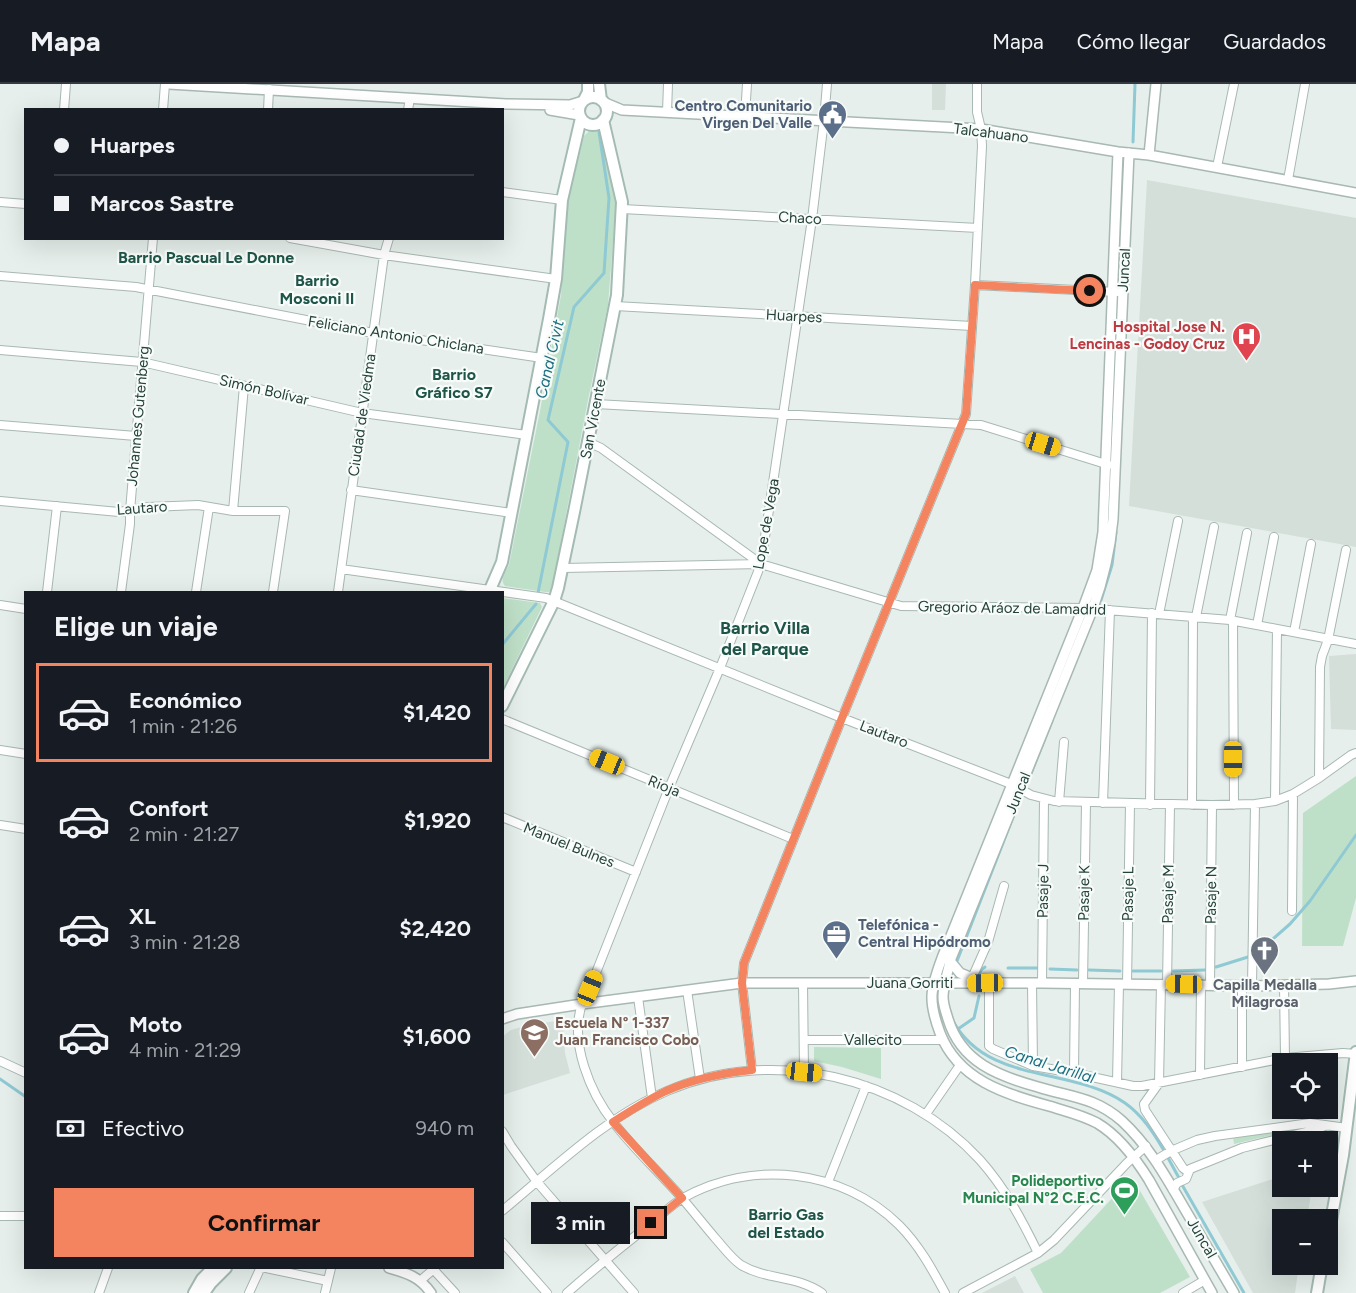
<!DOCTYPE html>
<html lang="es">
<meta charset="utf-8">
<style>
:root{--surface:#171b24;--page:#242831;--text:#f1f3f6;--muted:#9ea1a6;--line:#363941;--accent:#f4845f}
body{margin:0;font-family:Figtree,sans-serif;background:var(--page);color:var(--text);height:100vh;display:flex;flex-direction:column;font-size:22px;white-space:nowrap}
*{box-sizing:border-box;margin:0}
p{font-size:20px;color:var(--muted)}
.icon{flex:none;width:33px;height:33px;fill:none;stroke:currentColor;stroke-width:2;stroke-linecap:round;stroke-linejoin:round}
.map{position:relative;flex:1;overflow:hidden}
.drawer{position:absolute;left:24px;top:507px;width:480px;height:678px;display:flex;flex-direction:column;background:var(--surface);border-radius:0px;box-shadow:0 6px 24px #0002}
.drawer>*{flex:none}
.banner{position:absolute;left:24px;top:24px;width:480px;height:132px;border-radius:0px;box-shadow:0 6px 24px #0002;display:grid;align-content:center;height:132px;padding:0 30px;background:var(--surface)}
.tools{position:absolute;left:1272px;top:969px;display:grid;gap:12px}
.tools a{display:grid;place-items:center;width:66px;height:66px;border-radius:0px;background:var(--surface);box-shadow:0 6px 24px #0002;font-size:30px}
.end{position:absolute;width:27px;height:27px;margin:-14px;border:8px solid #f4845f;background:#111;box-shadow:0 0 0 3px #111}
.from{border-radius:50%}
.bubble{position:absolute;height:42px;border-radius:0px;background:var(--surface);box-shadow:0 6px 24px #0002;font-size:20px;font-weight:700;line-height:42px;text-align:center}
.car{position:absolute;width:18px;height:36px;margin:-18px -9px;border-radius:8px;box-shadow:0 0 4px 2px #0007;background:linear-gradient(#f5c518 24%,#345 0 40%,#f5c518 0 76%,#345 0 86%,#f5c518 0)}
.banner b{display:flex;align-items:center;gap:21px;height:57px;font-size:22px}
.banner b+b{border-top:2px solid var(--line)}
.banner i{width:15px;height:15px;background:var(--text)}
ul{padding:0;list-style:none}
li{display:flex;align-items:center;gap:18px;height:99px;margin:0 12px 9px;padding:0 18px;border:3px solid transparent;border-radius:0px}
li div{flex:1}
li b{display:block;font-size:22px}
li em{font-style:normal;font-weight:700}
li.on{border-color:var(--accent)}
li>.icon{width:54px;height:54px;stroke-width:1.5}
h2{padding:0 30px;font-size:27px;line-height:72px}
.pay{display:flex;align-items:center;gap:15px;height:66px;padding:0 30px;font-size:22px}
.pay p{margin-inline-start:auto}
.action{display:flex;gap:12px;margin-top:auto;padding:12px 30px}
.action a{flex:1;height:69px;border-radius:0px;background:var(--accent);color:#111;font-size:24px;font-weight:700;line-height:69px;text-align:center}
header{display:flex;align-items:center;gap:36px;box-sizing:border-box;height:84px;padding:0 30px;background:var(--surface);border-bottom:2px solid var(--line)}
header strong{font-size:28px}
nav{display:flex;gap:33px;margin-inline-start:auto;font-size:21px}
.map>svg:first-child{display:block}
.built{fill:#d4dfda}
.green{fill:#bfe0c8}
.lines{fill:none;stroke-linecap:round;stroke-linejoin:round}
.stream{stroke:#8ec9d4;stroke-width:3}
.minor-casing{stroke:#a8b8b2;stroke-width:10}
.tertiary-casing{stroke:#a8b8b2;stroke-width:12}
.secondary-casing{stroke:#a4bbb3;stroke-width:14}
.minor{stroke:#fff;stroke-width:8}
.tertiary{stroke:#fff;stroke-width:9}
.secondary{stroke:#fff;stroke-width:10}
.route{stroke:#f4845f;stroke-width:8}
.labels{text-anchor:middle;stroke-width:4.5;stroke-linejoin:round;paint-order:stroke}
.service-label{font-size:15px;font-weight:bold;fill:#4e5e75;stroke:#f7fbf9;text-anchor:end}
.street-label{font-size:15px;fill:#24423a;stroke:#f7fbf9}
.health-label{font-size:15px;font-weight:bold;fill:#be3a42;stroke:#f7fbf9;text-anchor:end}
.worship-label{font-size:15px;font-weight:bold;fill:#5b616d;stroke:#f7fbf9}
.education-label{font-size:15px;font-weight:bold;fill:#785e54;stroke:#f7fbf9;text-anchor:start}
.leisure-label{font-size:15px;font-weight:bold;fill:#27864d;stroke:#f7fbf9;text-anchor:end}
.neighbourhood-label{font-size:16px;font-weight:bold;fill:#1f5548;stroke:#f7fbf9}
.water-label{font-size:16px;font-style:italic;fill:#1c6f80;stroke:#f7fbf9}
.quarter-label{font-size:18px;font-weight:bold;fill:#1f5548;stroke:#f7fbf9}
</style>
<header>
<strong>Mapa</strong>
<nav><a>Mapa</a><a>Cómo llegar</a><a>Guardados</a></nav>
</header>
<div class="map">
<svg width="1356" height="1209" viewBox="0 0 1356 1209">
<rect width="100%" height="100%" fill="#e6efeb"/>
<path class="built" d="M932,0H946L945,26H932Z
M1147,96L1356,134V463L1129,422Z
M1356,570V646L1331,645L1329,572Z
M555,937L563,942L565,969L570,989L503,1011V952L511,946L521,943Z
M1282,1092V1102L1312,1103L1307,1135L1282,1136V1180L1299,1181L1295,1209H1253L1202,1118Z
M1015,1192L1024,1209H982Z"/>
<path class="green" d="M597,46L601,51L616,119L608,221L588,316L552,504L549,508H545L505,502C499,496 506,487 509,481L540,327L561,211L567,121L584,52L589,47Z
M503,514L540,519L542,523L503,604Z
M1356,692V814L1343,862H1302L1303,729Z
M814,963L881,964V995L842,983L814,977Z
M1302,1044L1234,1060L1233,1053Z
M1132,1093L1190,1193L1160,1209H1043L1030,1185L1061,1169Z"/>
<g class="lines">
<path class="stream" d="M1133,58L1135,0
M538,509L568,358L548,336L574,223L604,189L609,114L599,48
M1101,516L1112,481L1116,448
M502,561L536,520
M1026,702L1052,637
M1259,867L1290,840L1310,817L1356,751
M957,877L1017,723
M1216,883L1248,873
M1008,884H1038
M1050,885L1077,886
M1089,886L1120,887
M1133,887H1161
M1173,887L1205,886
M980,888L982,885L985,883
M953,937C988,1001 1072,982 1125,1019C1142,1031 1153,1048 1163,1065
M958,945L974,934L979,912
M0,995L26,1013
M1167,1072L1179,1094
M1181,1099L1244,1209"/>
<defs>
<path id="minor" d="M64,26L66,0
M163,26L165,0
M268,26L269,5
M408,26L410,14
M667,28L668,0
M745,32L747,0
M1217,83L1234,0
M1288,96L1305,0
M502,108L562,116
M0,118L26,120
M622,125L978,144
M290,154L384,171L556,195
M0,192L136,203L373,249L542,274
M975,201L1117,208
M615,222L972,242
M0,266L142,278L362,329L527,351
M596,320L981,341L1109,381
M0,341L136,352
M588,358L601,364L761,480
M351,406L512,429
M0,417L119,428L149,423L198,421L233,427H285L273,508
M233,427L244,302
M563,484L761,480L901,522L1083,524L1230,536L1356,560
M341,485L546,514L842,634L1011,700L1031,711L1054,717L1212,721L1255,720L1275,717L1293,710L1319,694L1351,671L1356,669
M47,508L57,422
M121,508L130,440V427L153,154
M196,508L209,423
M338,508L384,171L389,154
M0,521L26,525
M1159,530L1178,437
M1196,533L1214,443
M1230,536L1247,449
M1233,536L1234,721
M1257,541L1274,453
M1294,548L1311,460
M502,635L793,755
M0,666L26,670
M1319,694L1320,583L1322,572L1328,556L1346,466
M1275,717L1277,545
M1059,718L1064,658
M1103,719L1110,526
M1150,721L1152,529
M1192,721L1193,533
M502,733L636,788
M0,741L26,745
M1292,827L1293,710
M972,894L988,858L1004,802
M803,899L804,988
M989,899V962L993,965L1033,982L1074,989L1133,1002H1142L1285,974L1343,969L1356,970
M1032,899L1033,982
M1042,899L1044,716
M1083,899L1086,719
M1127,900L1130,720
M1161,900L1159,999L1144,1020L1145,1026L1183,1084L1188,1088
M1167,900L1170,721
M1210,901L1212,721
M1284,901L1285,974
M1242,902V983
M1252,902L1255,720
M687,906L700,995
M638,913L652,1014
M804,956H943
M0,977L26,989
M752,986L742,899L744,879L842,634L966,330L975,201L982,62L981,45L977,28V0
M1074,989L1075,899
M1200,991L1201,901
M1117,998L1119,900
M926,1030L960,981
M502,1047L511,1062L537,1098L634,1209
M1156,1076L1171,1067L1197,1056L1215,1052L1310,1039L1347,1044
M828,1098L866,1002
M1173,1106L1177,1099L1186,1095L1190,1085L1242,1064L1314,1046L1325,1042
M502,1127C554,1084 606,1033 667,1007C773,961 904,993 980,1076C1005,1104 1022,1136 1038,1169
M0,1132H26
M502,1158L547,1209
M266,1184L328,1197
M433,1185L455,1209
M421,1196L435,1184
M99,1209L108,1184
M249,1209L260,1185L264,1184
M325,1209L331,1184
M567,1209C593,1186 620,1164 648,1142C659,1133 671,1121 683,1114C753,1075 842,1085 899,1141C919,1161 932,1185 945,1209
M822,1209C796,1191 766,1196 741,1181C731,1174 724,1164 716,1155C704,1141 693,1127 681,1113C659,1088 634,1065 614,1039C590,1009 569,958 582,920C584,914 587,909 590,904L669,704L720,584L761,480L812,135L824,36L827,0
M963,1209L1038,1169L1054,1156L1127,1079L1146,1062
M1183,1209L1205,1196"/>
<path id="tertiary" d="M169,0L506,20L570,21L583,17
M603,18L622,26L981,45L1118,68L1149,71L1356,109
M550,26L579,31
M1118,68L1103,448L1097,486L1083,524L942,874C930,906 928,917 940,949C958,996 1005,1010 1049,1022C1065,1027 1082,1031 1097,1039C1119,1052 1136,1075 1149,1096L1212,1209
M1129,69L1113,435C1110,467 1104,494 1093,524L950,877C948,889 943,901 943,913C943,921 946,928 948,935C961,978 998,992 1038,1003C1070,1013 1095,1013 1122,1037C1148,1061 1165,1091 1183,1122C1200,1151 1217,1180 1234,1209
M1149,71L1156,0
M950,877L960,889L977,896
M502,935L517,930L582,920L742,899H1042L1252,902L1329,900L1356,897
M389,1184C407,1189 420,1193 431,1209"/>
<path id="secondary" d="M599,0L601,16
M579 27a14 14 0 1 1 28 0a14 14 0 1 1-28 0Z
M584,16L588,8V0
M489,508L502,478L549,235L556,195L562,116L581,34
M502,622L554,517L558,504L574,428L617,211L622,118L603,36
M1328,1153L1343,1071L1356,968
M194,1209L202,1195L213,1184
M204,1209L211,1199L226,1184
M1317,1209L1322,1180"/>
</defs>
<use href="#minor" class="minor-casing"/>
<use href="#tertiary" class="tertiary-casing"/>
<use href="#secondary" class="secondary-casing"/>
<use href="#minor" class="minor"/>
<use href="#tertiary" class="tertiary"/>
<use href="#secondary" class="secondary"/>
</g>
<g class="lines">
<path class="route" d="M651,1139L682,1114L613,1038C630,1027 647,1016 666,1007C693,995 723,989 752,986L742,899L744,879L842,634L966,330L975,201L1090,207"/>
</g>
<defs>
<symbol id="civic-pin" viewBox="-11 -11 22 30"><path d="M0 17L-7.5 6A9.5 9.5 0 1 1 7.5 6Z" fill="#5c6f8a" stroke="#f7fbf9"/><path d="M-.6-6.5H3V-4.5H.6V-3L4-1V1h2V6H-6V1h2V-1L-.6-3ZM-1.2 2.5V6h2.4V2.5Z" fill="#fff"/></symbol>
<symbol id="hospital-pin" viewBox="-11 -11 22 30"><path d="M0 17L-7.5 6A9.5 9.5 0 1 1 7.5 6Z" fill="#e0444e" stroke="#f7fbf9"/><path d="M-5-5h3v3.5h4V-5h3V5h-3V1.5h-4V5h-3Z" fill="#fff"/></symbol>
<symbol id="office-pin" viewBox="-11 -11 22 30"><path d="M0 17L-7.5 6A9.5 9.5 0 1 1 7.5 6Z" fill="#5c6f8a" stroke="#f7fbf9"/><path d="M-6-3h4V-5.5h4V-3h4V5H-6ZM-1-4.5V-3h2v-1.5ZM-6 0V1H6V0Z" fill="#fff"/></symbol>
<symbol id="church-pin" viewBox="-11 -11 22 30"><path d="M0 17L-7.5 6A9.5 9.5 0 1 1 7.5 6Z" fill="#6b7280" stroke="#f7fbf9"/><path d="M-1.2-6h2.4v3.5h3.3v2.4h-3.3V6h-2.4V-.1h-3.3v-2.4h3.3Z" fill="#fff"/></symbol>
<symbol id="school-pin" viewBox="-11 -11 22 30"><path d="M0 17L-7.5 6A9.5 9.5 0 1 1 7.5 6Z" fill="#8d6e63" stroke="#f7fbf9"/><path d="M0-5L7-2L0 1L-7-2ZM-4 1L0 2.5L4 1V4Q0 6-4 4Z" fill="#fff"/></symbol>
<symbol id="stadium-pin" viewBox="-11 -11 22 30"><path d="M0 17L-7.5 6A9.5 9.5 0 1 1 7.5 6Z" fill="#2e9e5b" stroke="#f7fbf9"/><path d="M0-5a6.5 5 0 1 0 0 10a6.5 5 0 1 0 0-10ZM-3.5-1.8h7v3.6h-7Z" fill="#fff"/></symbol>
</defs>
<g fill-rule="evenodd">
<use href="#civic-pin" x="816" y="14" width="33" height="45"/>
<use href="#hospital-pin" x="1230" y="236" width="33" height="45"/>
<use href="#office-pin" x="820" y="834" width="33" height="45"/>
<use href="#church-pin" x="1248" y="850" width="33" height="45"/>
<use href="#school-pin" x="518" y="932" width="33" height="45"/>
<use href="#stadium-pin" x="1108" y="1090" width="33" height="45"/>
</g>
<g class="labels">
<g class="service-label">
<text x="812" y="27">Centro Comunitario<tspan x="812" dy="17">Virgen Del Valle</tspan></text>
<text x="858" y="846" text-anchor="start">Telefónica -<tspan x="858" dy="17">Central Hipódromo</tspan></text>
</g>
<g class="street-label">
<text transform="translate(991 49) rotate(7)" y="5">Talcahuano</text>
<text transform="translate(800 134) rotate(3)" y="5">Chaco</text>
<text transform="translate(1124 186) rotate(-87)" y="5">Juncal</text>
<text transform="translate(794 232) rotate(3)" y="5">Huarpes</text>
<text transform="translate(396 251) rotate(9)" y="5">Feliciano Antonio Chiclana</text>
<text transform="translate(264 306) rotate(13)" y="5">Simón Bolívar</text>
<text transform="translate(362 331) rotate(-82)" y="5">Ciudad de Viedma</text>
<text transform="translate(138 332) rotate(-85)" y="5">Johannes Gutenberg</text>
<text transform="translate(593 335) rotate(-79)" y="5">San Vicente</text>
<text transform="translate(142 424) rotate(-4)" y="5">Lautaro</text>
<text transform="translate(766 440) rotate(-80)" y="5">Lope de Vega</text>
<text transform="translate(1012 524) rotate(1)" y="5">Gregorio Aráoz de Lamadrid</text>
<text transform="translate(884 650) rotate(21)" y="5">Lautaro</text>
<text transform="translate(664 702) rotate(22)" y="5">Rioja</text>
<text transform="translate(1018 709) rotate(-68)" y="5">Juncal</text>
<text transform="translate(569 761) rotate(22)" y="5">Manuel Bulnes</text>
<text transform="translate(1043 807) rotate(-89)" y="5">Pasaje J</text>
<text transform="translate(1084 809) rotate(-89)" y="5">Pasaje K</text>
<text transform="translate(1128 810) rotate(-89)" y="5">Pasaje L</text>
<text transform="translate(1168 810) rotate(-89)" y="5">Pasaje M</text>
<text transform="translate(1211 811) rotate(-89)" y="5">Pasaje N</text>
<text x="910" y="904">Juana Gorriti</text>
<text x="873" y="961">Vallecito</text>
<text transform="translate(1202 1154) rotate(60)" y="5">Juncal</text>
</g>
<g class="health-label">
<text x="1225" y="248">Hospital Jose N.<tspan x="1225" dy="17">Lencinas - Godoy Cruz</tspan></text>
</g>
<g class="worship-label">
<text x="1265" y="906">Capilla Medalla<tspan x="1265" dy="17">Milagrosa</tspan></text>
</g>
<g class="education-label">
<text x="555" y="944">Escuela N° 1-337<tspan x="555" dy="17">Juan Francisco Cobo</tspan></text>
</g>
<g class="leisure-label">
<text x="1104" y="1102">Polideportivo<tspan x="1104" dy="17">Municipal N°2 C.E.C.</tspan></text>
</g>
<g class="neighbourhood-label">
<text x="206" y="179">Barrio Pascual Le Donne</text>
<text x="317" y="202">Barrio<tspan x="317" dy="18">Mosconi II</tspan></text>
<text x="454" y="296">Barrio<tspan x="454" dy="18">Gráfico S7</tspan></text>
<text x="786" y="1136">Barrio Gas<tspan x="786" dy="18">del Estado</tspan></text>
</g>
<g class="water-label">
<text transform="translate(549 275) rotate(-77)" y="6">Canal Civit</text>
<text transform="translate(1050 980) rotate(17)" y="6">Canal Jarillal</text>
</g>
<g class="quarter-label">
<text x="765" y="550">Barrio Villa<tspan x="765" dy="21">del Parque</tspan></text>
</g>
</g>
</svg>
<div class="tools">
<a><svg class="icon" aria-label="locate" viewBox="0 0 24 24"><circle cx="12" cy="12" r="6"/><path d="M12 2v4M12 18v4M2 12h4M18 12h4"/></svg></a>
<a>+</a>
<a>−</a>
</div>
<i class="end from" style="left:1090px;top:207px"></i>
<i class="end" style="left:651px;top:1139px"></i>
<div class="bubble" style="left:531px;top:1118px;width:99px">3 min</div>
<i class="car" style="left:1043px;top:360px;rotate:107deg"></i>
<i class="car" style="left:1233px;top:675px;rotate:180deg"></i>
<i class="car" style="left:607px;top:678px;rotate:292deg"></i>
<i class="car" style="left:985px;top:899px;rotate:269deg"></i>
<i class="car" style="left:1184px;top:900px;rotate:271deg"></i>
<i class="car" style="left:590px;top:904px;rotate:22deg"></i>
<i class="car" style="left:804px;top:988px;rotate:96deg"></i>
<div class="banner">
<b><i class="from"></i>Huarpes</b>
<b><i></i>Marcos Sastre</b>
</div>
<section class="drawer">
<h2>Elige un viaje</h2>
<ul>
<li class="on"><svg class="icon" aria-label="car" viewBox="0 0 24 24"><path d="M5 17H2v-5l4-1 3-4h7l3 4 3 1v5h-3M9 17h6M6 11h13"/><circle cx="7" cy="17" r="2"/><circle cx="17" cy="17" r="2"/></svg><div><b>Económico</b><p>1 min · 21:26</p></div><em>$1,420</em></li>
<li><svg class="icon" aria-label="car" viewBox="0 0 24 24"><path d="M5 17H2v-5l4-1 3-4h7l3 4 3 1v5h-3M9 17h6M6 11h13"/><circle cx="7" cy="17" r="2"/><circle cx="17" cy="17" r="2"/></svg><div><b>Confort</b><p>2 min · 21:27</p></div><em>$1,920</em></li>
<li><svg class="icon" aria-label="car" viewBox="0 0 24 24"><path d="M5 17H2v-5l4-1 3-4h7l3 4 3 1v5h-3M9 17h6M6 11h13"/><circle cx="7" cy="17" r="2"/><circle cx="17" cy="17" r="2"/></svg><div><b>XL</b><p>3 min · 21:28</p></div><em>$2,420</em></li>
<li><svg class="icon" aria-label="car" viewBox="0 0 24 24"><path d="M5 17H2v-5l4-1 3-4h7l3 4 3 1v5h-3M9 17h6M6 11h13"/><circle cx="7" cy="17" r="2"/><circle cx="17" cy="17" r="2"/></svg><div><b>Moto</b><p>4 min · 21:29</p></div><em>$1,600</em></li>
</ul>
<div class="pay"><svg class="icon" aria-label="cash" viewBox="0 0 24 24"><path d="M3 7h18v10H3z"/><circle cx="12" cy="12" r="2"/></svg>Efectivo<p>940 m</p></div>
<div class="action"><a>Confirmar</a></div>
</section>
</div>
